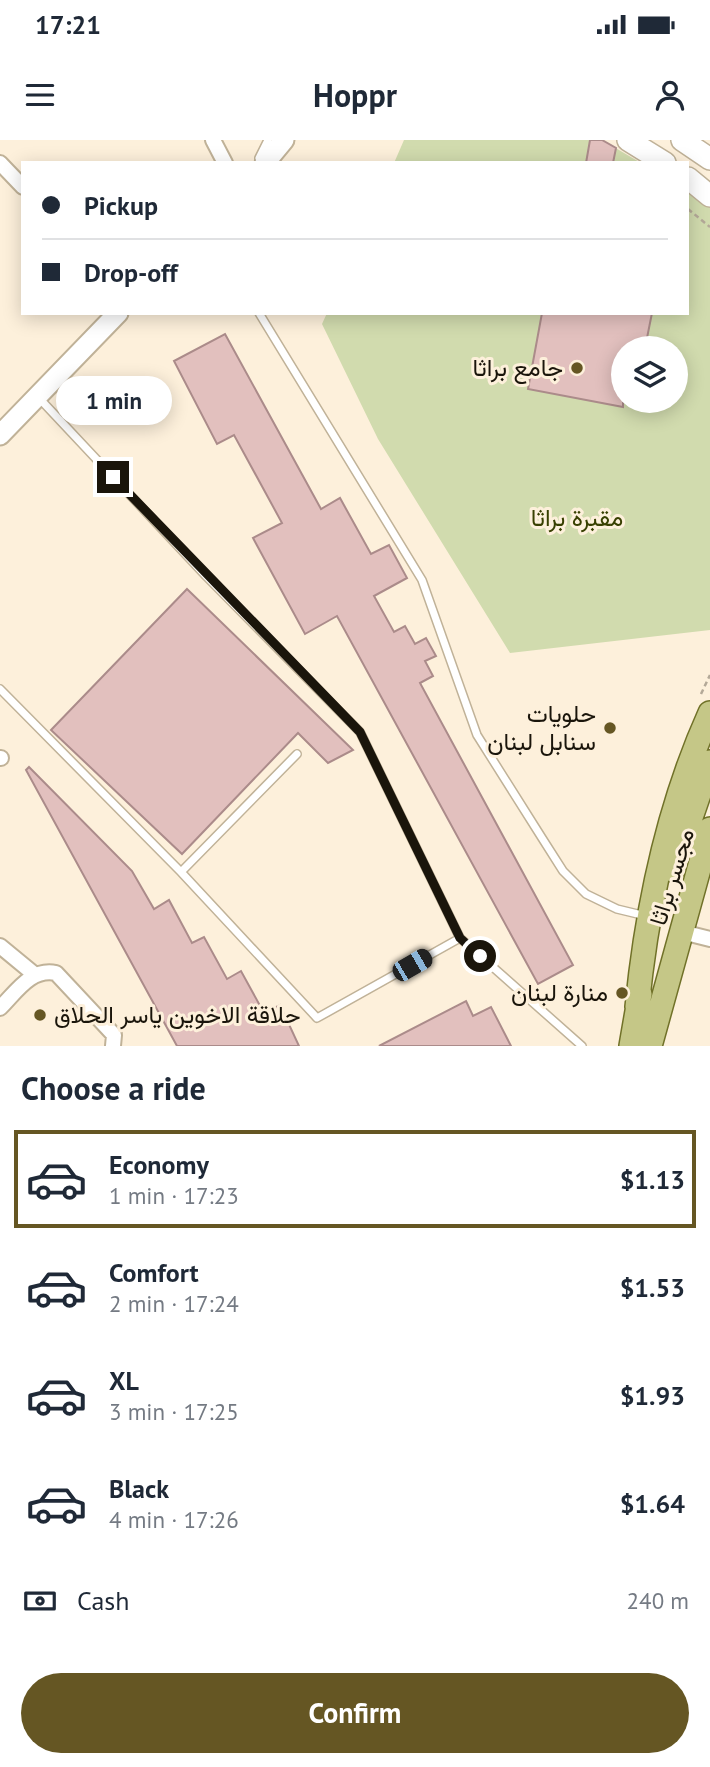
<!DOCTYPE html>
<meta charset="utf-8">
<style>
:root{--surface:#fff;--page:#f2f2f3;--text:#1f2937;--muted:#747a83;--line:#e0e1e3;--accent:#655623}
body{margin:0;font-family:"PT Sans",Vazirmatn,sans-serif;background:var(--page);color:var(--text);height:100vh;display:flex;flex-direction:column;font-size:26px;white-space:nowrap}
*{box-sizing:border-box;margin:0}
p{font-size:23px;color:var(--muted)}
.icon{flex:none;width:38px;height:38px;fill:none;stroke:currentColor;stroke-width:2;stroke-linecap:round;stroke-linejoin:round}
.map{position:relative;height:906px;overflow:hidden}
.drawer{display:flex;flex-direction:column;background:var(--surface);flex:1}
.drawer>*{flex:none}
.banner{position:absolute;left:21px;top:21px;width:668px;height:154px;border-radius:0px;box-shadow:0 4px 18px #0003;display:grid;align-content:center;height:154px;padding:0 21px;background:var(--surface)}
.tools{position:absolute;left:611px;top:196px;display:grid;gap:14px}
.tools a{display:grid;place-items:center;width:77px;height:77px;border-radius:50%;background:var(--surface);box-shadow:0 4px 18px #0003;font-size:35px}
.end{position:absolute;width:32px;height:32px;margin:-16px;border:9px solid #1a150b;background:#fff;box-shadow:0 0 0 4px #fff}
.from{border-radius:50%}
.bubble{position:absolute;height:49px;border-radius:24px;background:var(--surface);box-shadow:0 4px 18px #0003;font-size:23px;font-weight:800;line-height:49px;text-align:center}
.car{position:absolute;width:21px;height:42px;margin:-21px -10px;border-radius:9px;box-shadow:0 0 5px 2px #0007;background:linear-gradient(#222 24%,#8ab4d8 0 40%,#222 0 76%,#8ab4d8 0 86%,#222 0)}
.banner b{display:flex;align-items:center;gap:24px;height:66px;font-size:26px}
.banner b+b{border-top:2px solid var(--line)}
.banner i{width:18px;height:18px;background:var(--text)}
ul{padding:0;list-style:none}
li{display:flex;align-items:center;gap:21px;height:98px;margin:0 14px 10px;padding:0 7px;border:4px solid transparent;border-radius:0px}
li div{flex:1}
li b{display:block;font-size:26px}
li em{font-style:normal;font-weight:800}
li.current{border-color:var(--accent)}
li>.icon{width:63px;height:63px;stroke-width:1.5}
h2{padding:0 21px;font-size:32px;line-height:84px}
.pay{display:flex;align-items:center;gap:18px;height:77px;padding:0 21px;font-size:26px}
.pay p{margin-inline-start:auto}
.primary-button{display:flex;gap:14px;margin-top:auto;padding:14px 21px}
.primary-button a{flex:1;height:80px;border-radius:42px;background:var(--accent);color:#fff;font-size:28px;font-weight:800;line-height:80px;text-align:center}
.status{display:flex;justify-content:space-between;align-items:center;height:49px;padding:0 35px;background:var(--surface);direction:ltr}
.status svg{height:19px;fill:currentColor}
header{display:flex;justify-content:space-between;align-items:center;height:91px;padding:0 21px;background:var(--surface);font-size:32px;font-weight:800}
.map>svg:first-child{display:block}
.green{fill:#d1dbae;fill-rule:evenodd}
.building{fill:#e2c0be;stroke:#ab8b8a;stroke-width:2}
.lines{fill:none;stroke-linecap:round;stroke-linejoin:round}
.service-casing{stroke:#c0b298;stroke-width:10}
.minor-casing{stroke:#c0b298;stroke-width:18}
.tertiary-casing{stroke:#c0b298;stroke-width:23}
.secondary-casing{stroke:#c0b298;stroke-width:24}
.primary-casing{stroke:#707128;stroke-width:26}
.path{stroke:#b4a998;stroke-width:2.5;stroke-dasharray:5 3.5;stroke-linecap:butt}
.service{stroke:#fff;stroke-width:7}
.minor{stroke:#fff;stroke-width:14}
.tertiary{stroke:#fff;stroke-width:19}
.secondary{stroke:#fff;stroke-width:21}
.primary{stroke:#c5c787;stroke-width:23}
.route{stroke:#1a150b;stroke-width:9}
.poi-dot{fill:#655623;stroke:#fdf0db;stroke-width:2.5}
.labels{text-anchor:middle;stroke-width:6;stroke-linejoin:round;paint-order:stroke}
.poi-label{font-size:24px;fill:#1a150b;stroke:#fdf0db;text-anchor:end}
.park-label{font-size:24px;fill:#384000;stroke:#fdf0db}
.street-label{font-size:24px;fill:#1a150b;stroke:#fdf0db}
</style>
<div class="status"><b>17:21</b><svg viewBox="0 0 49 12"><path d="M0 12V9h3v3zM5 12V6h3v6zM10 12V3h3v9zM15 12V0h3v12zM26 1h20v11H26zM47 4h2v5h-2z"/></svg></div>
<header><svg class="icon" aria-label="menu" viewBox="0 0 24 24"><path d="M4 6h16M4 12h16M4 18h16"/></svg>Hoppr<svg class="icon" aria-label="person" viewBox="0 0 24 24"><circle cx="12" cy="8" r="4"/><path d="M4 21q1-7 8-7t8 7"/></svg></header>
<div class="map">
<svg width="710" height="906" viewBox="0 0 710 906">
<rect width="100%" height="100%" fill="#fdf0db"/>
<path class="green" d="M404,0H602L641,23H394Z
M688,51L710,68V490L510,513L378,299L322,184L327,173H688ZM623,208H676V261H623Z"/>
<path class="building" d="M590,0H602L616,8L613,23H586Z
M542,173H652L645,208H623V267L528,249Z
M225,194L321,369L340,358L371,414L389,405L407,438L374,456L394,492L405,486L415,504L426,498L436,516L425,521L433,536L420,543L573,825L538,844L337,476L305,494L253,398L282,383L234,295L217,304L174,221Z
M187,449L353,610L328,623L298,593L182,714L51,590Z
M29,627L132,731L154,769L169,760L192,803L204,797L227,839L241,831L264,873L280,865L299,906H177L26,630Z
M466,861L473,876L491,867L511,906H379Z"/>
<g class="lines">
<defs>
<path id="service" d="M259,18L268,0
M259,173L422,440L477,595L542,698L563,731L586,754L617,769L646,776
M39,258L206,436L360,592L460,798L582,906
M0,549L181,732L317,878L460,798
M181,732L297,614"/>
<path id="minor" d="M213,0L225,23
M0,23L23,47
M0,618H1
M690,794L710,799
M0,806L34,834
M0,868C17,851 31,828 56,833L114,895L113,906"/>
<path id="tertiary" d="M265,23L284,0
M0,295L118,173"/>
<path id="secondary" d="M628,0L665,23
M682,0L710,19
M688,38L710,56"/>
<path id="primary" d="M673,730L710,622
M637,867C647,766 668,666 710,573
M631,906L640,854
M650,906L710,689"/>
</defs>
<use href="#service" class="service-casing"/>
<use href="#minor" class="minor-casing"/>
<use href="#tertiary" class="tertiary-casing"/>
<use href="#secondary" class="secondary-casing"/>
<use href="#primary" class="primary-casing"/>
<path class="path" d="M688,69L710,87
M701,554L710,535"/>
<use href="#service" class="service"/>
<use href="#minor" class="minor"/>
<use href="#tertiary" class="tertiary"/>
<use href="#secondary" class="secondary"/>
<use href="#primary" class="primary"/>
</g>
<g class="lines">
<path class="route" d="M113,337L360,592L460,798L480,816"/>
</g>
<g class="poi-dot">
<circle cx="577" cy="228" r="7"/>
<circle cx="610" cy="588" r="7"/>
<circle cx="622" cy="853" r="7"/>
<circle cx="40" cy="875" r="7"/>
</g>
<g class="labels">
<g class="poi-label">
<text x="563" y="236">جامع براثا</text>
<text x="596" y="582">حلويات<tspan x="596" dy="28">سنابل لبنان</tspan></text>
<text x="608" y="861">منارة لبنان</text>
<text x="54" y="883" text-anchor="start">حلاقة الاخوين ياسر الحلاق</text>
</g>
<g class="park-label">
<text x="577" y="386">مقبرة براثا</text>
</g>
<g class="street-label">
<text transform="translate(672 737) rotate(-73)" y="8">مجسر براثا</text>
</g>
</g>
</svg>
<div class="tools">
<a><svg class="icon" aria-label="layers" viewBox="0 0 24 24"><path d="M12 4l9 5-9 5-9-5zM3 14l9 5 9-5"/></svg></a>
</div>
<i class="end from" style="left:480px;top:816px"></i>
<i class="end" style="left:113px;top:337px"></i>
<div class="bubble" style="left:56px;top:236px;width:116px">1 min</div>
<i class="car" style="left:412px;top:825px;rotate:60deg"></i>
<div class="banner">
<b><i class="from"></i>Pickup</b>
<b><i></i>Drop-off</b>
</div>
</div>
<section class="drawer">
<h2>Choose a ride</h2>
<ul>
<li class="current"><svg class="icon" aria-label="car" viewBox="0 0 24 24"><path d="M5 17H2v-5l4-1 3-4h7l3 4 3 1v5h-3M9 17h6M6 11h13"/><circle cx="7" cy="17" r="2"/><circle cx="17" cy="17" r="2"/></svg><div><b>Economy</b><p>1 min · 17:23</p></div><em>$1.13</em></li>
<li><svg class="icon" aria-label="car" viewBox="0 0 24 24"><path d="M5 17H2v-5l4-1 3-4h7l3 4 3 1v5h-3M9 17h6M6 11h13"/><circle cx="7" cy="17" r="2"/><circle cx="17" cy="17" r="2"/></svg><div><b>Comfort</b><p>2 min · 17:24</p></div><em>$1.53</em></li>
<li><svg class="icon" aria-label="car" viewBox="0 0 24 24"><path d="M5 17H2v-5l4-1 3-4h7l3 4 3 1v5h-3M9 17h6M6 11h13"/><circle cx="7" cy="17" r="2"/><circle cx="17" cy="17" r="2"/></svg><div><b>XL</b><p>3 min · 17:25</p></div><em>$1.93</em></li>
<li><svg class="icon" aria-label="car" viewBox="0 0 24 24"><path d="M5 17H2v-5l4-1 3-4h7l3 4 3 1v5h-3M9 17h6M6 11h13"/><circle cx="7" cy="17" r="2"/><circle cx="17" cy="17" r="2"/></svg><div><b>Black</b><p>4 min · 17:26</p></div><em>$1.64</em></li>
</ul>
<div class="pay"><svg class="icon" aria-label="cash" viewBox="0 0 24 24"><path d="M3 7h18v10H3z"/><circle cx="12" cy="12" r="2"/></svg>Cash<p>240 m</p></div>
<div class="primary-button"><a>Confirm</a></div>
</section>
